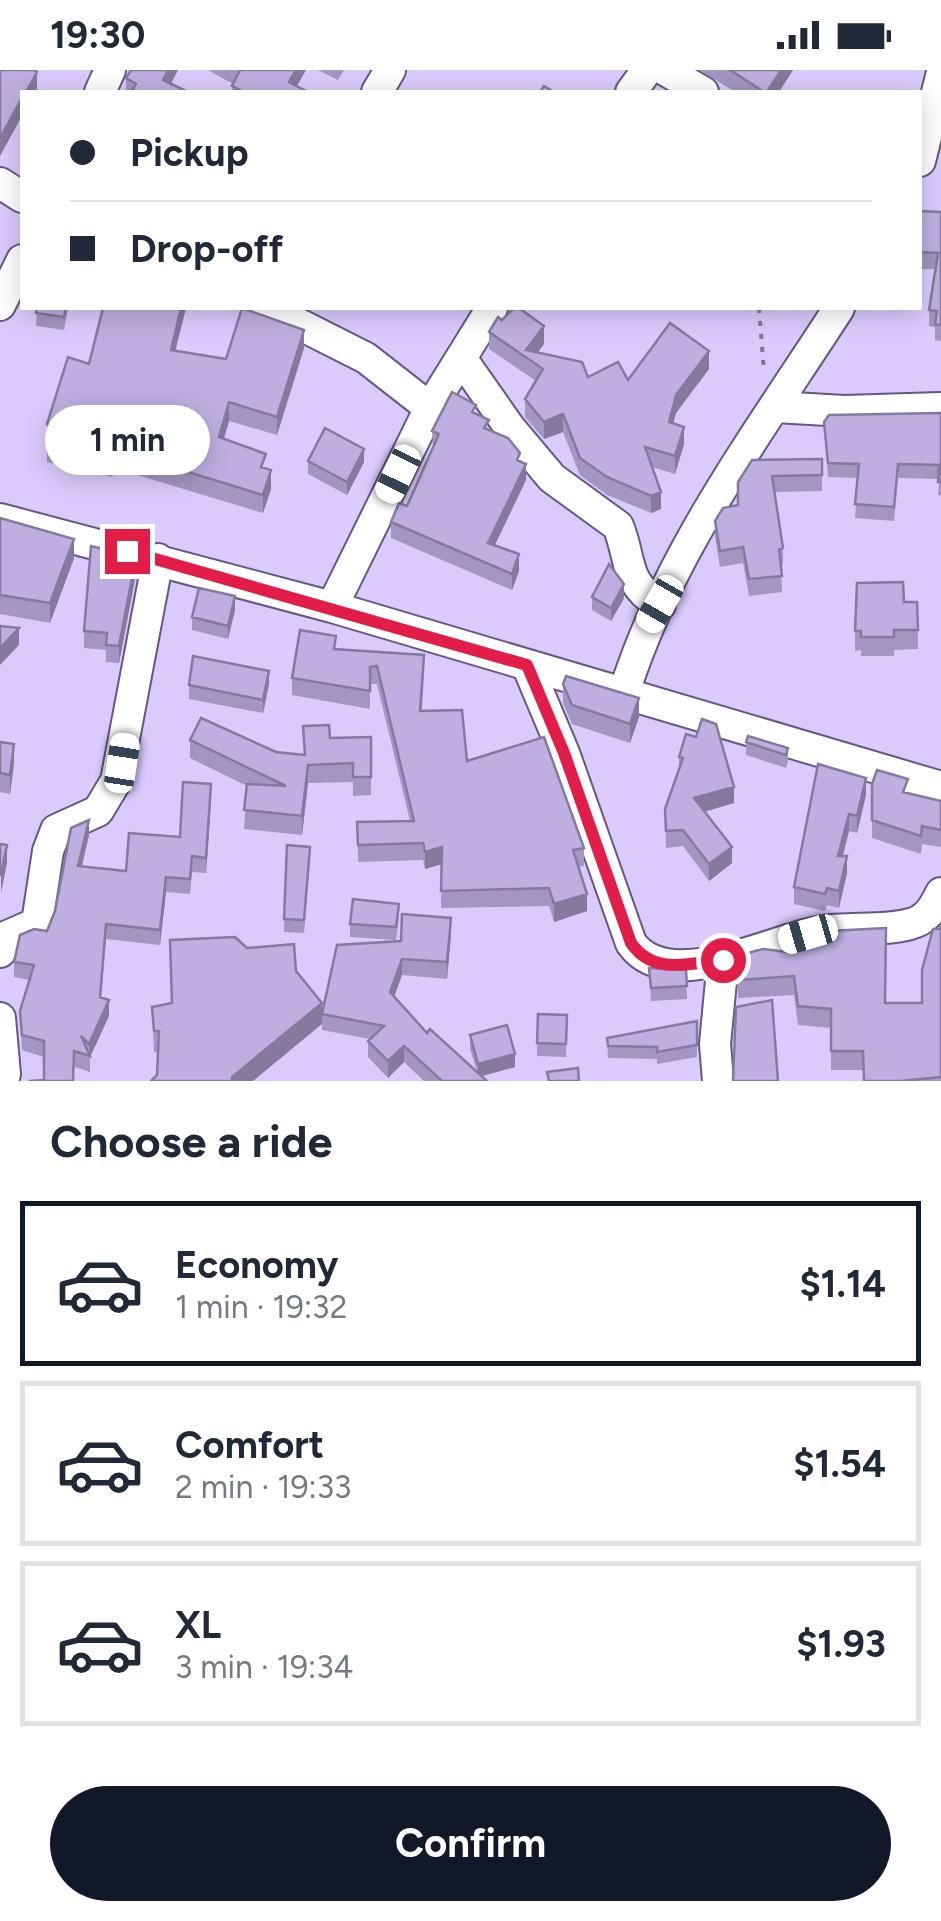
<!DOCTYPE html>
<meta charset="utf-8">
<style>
:root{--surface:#fff;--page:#f6f6f7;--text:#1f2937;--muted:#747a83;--line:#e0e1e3;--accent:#111827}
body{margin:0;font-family:Figtree,sans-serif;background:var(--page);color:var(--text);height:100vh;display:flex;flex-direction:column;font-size:38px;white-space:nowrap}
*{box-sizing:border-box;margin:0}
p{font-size:32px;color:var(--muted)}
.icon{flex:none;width:55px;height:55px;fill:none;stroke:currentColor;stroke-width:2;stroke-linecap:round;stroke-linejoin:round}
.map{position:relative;height:1011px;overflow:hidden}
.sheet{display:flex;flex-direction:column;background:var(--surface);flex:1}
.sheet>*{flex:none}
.guide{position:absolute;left:20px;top:20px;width:902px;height:220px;border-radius:0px;box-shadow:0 5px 25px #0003;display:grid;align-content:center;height:220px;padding:0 50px;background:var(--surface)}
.end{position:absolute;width:45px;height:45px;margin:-22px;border:12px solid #e11d48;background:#fff;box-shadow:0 0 0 5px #fff}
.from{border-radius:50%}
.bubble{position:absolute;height:70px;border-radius:35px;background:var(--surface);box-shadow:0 5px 25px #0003;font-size:32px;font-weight:700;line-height:70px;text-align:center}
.car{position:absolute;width:30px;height:60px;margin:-30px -15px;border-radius:12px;box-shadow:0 0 8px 2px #0007;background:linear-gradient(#fff 24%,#345 0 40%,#fff 0 76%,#345 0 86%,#fff 0)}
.guide b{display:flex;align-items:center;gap:35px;height:95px;font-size:38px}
.guide b+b{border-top:2px solid var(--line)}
.guide i{width:25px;height:25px;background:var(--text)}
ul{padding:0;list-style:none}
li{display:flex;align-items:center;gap:30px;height:165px;margin:0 20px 15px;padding:0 30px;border:5px solid var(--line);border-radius:0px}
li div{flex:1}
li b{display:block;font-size:38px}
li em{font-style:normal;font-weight:700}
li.selected{border-color:var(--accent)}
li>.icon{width:90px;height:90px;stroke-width:1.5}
h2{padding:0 50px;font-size:45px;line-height:120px}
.cta{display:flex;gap:20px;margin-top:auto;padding:20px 50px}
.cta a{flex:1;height:115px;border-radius:60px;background:var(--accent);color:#fff;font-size:40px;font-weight:700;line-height:115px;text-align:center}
.status{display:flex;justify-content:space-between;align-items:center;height:70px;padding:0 50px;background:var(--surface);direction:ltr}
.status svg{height:28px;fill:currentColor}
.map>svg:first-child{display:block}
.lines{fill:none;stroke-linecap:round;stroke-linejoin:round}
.minor-casing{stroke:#665783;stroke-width:34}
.path{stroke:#817699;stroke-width:4;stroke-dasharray:5 8;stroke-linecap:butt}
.minor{stroke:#fff;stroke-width:30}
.wall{fill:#a396c1}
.shaded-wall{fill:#857a9d}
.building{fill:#beafe0;stroke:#857a9d;stroke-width:2.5}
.route{stroke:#e11d48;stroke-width:12}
</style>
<div class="status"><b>19:30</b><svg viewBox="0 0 49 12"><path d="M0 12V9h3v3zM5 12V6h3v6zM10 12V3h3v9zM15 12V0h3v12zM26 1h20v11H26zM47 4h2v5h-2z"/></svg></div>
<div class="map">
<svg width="941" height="1011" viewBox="0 0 941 1011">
<rect width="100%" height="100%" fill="#dbcbfd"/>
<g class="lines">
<defs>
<path id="minor" d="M665,0L703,22
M100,22L110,0
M377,22L390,0
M631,22L647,0
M920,91L941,6
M0,113L22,127
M0,235L22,190
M267,238L366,288L430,338
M461,288L510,358L552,408L618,456C632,490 623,512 660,535
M776,337L844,341L941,338
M0,449L332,537L941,717
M332,537L430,338L492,238
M527,595L564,683L631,873C667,925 768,871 818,862C848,856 881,862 910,854C927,850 934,837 941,823
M624,623C668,482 760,361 839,238
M0,882L5,867L37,853L48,781L56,760L98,741L116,711L158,489
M0,948L5,1004L2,1011
M718,1011L715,974L723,890"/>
</defs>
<use href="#minor" class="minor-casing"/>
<path class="path" d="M759,238L764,302"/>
<use href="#minor" class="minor"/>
</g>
<path class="wall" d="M131,0H178L171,14L188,22H126V8Z
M208,0H306L297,16L308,22H232L233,14Z
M318,0H344L338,10Z
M700,0H793L779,22H735Z
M920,141L941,142V271L935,270V257L929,256V240L935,199H920Z
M37,238H68L64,260L36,256Z
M103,238H186L175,280L226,289L304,278L277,365L229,351L224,368L266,399L271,419L263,443L114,398L112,407L47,392V354L89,294Z
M489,262L544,274L538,282L588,307L628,310L709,299L676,343L673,354L684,374L675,404L652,397L661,439L651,443L607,425L580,405L563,362L544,369L525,347V329L536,311L489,279Z
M941,343V426L938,425L939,409L898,408L894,451L855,448L858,408L828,407L824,352Z
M476,344L489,360L520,391L526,410L495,475L519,501L512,520L391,468V452L407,436L433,378L432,361Z
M822,389V421L775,422L783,478V495H781L782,522L749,526L743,493L720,497L715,467V451L738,435V412Z
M308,391L364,392L347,425L308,404Z
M0,448L74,488L50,553L0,544Z
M136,504L119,593L106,592V580L84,578V561Z
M592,527L624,528L611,551L592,540Z
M904,532H917L918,579L894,580V586H861V580L855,581V561Z
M235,540L228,569L192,560V547Z
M336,579L424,603L422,641L467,691L584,778V796L578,797L587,841L554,852L549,836L441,838L442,794L425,799L423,790L358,792L357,752L410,751L377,614H370V639L292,625V608Z
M269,614L263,643L189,629V615Z
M563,614L639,647L630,673L572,654L563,633Z
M371,667V725L353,726V712L308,713L302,765L244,759L247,716L190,688V670L304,685L330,668Z
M696,667L734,733L705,742L732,793L709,811L683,776L666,778L665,739L679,700V687Z
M0,672L14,693L10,724L0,722Z
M746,672L788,678V691L786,698L746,685Z
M818,694L866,725L857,763L849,761L843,786L847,803L839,838L827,835L825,841L794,834V817Z
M872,714L941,731V777L922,774L921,784L872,768Z
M211,730L206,803L192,802L190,824L166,822L160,875L106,869L101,928L109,946L90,987V1002L22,980L20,941L29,910L14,907V892L47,861L89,765L82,796L126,801L180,767Z
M287,775L310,790L304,863L284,862Z
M399,847L396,870L350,867V854Z
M941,853V1011H864L863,1000H831V958L798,955L794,925L738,928V910L788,882L828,870L885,933H922Z
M451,864L447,909L402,905L394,927L427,963L477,1001L470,979V965L515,997L482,1006L487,1011H424L404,992L388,1008L368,987V971L370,969L322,960V944L401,871Z
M170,870L247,878L296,901L322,954L157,1005L158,982H154L152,937L172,933Z
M649,898L686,900L687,929L651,931Z
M538,944L567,945L566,987L537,986Z
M697,951V987L657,994V989L608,988L607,968Z"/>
<path class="shaded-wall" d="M168,0H178L166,22L163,10Z
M296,0H306L293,22L289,12Z
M781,0H793L779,22H767Z
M37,2V20L36,22H26Z
M22,28V46L0,86V68Z
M181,238H186L171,298V280Z
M544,256V274L531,291L526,280Z
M304,260V278L277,365V347Z
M709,281V299L676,343L669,370V352L676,325Z
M229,332V351L219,385V367Z
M563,344V362L544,369V352Z
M684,357V374L675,404V386Z
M114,379V398L112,407V389Z
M364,379V392L347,425V412Z
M526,394V410L488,489V473Z
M271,400V419L263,443V425Z
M661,422V439L651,443V426Z
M74,469V488L50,553V533Z
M519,484V501L512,520V504Z
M136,487V504L119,593V576Z
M624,514V528L611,551V538Z
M235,526V540L228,569V556Z
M19,558V575L0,595V578Z
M269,601V614L263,643V630Z
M639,628V647L630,673V654Z
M14,674V693L10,724V705Z
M308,695V713L302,765V746Z
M866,708V725L857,763V746Z
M211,714V730L206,803V788Z
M734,717V733L694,744V728Z
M849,744V761L838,803V786Z
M89,750V765L78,811V796Z
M7,775V793L1,823V805Z
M442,777V794L425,799V782Z
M732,777V793L709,811V794Z
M847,786V803L839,838V821Z
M166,807V822L160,875V860Z
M587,824V841L554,852V834Z
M451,848V864L447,909V892Z
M402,889V905L390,938V922Z
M109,930V946L90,987L89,974Z
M322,933V954L253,1011H232V1007Z
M404,976V992L388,1008V991Z
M515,984V997L478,1007V994Z"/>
<path class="building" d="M0,0H34L37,2L26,22H22V28L0,68Z
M131,0H168L163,10L188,22H131L136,14L126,8Z
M240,0H296L289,12L308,22H244L232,16Z
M730,0H781L767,22H764Z
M544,16L554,22H540Z
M920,141L941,142V255L935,254L937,241L929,240L938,183L920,182Z
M37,238H66L64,247L36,243Z
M103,238H181L171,280L226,289L242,238L304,260L277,347L229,332L219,367L266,384L261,397L271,400L263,425L114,379L112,389L47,374L52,355L47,354L68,287L89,294Z
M514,238H519L544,256L526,280L582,292L588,307L618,292L628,310L670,253L709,281L676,325L669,352L684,357L675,386L645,377L661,422L651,426L607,407L580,388L563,344L544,352L525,329L543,299L489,262L498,247L502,250Z
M452,322L476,335L472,342L489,350L484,358L508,368L520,383L517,390L526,394L488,473L519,484L512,504L391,452L399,433L407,436L439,364L432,361Z
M941,343V412H938L939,395L898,394L894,437L855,434L859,394L828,393L824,352L829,345Z
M325,358L364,379L347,412L308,391Z
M822,389V405L772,406L783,478L779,479L782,506L749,509L743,477L720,481L715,451L723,438L738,435V412L752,390Z
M0,448L74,469L50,533L0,525Z
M91,476L136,487L119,576L106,575L107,563L84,561Z
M609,494L624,514L611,538L592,527Z
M903,512L904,532H917L918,560H894V567H861V561H855L857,513Z
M199,518L235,526L228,556L192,547Z
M0,556L19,558L0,578Z
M300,560L336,566L334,579L424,585L420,641L462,640L467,691L544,667L584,778L573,780L587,824L554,834L549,818L441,821L442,777L425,782L423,773L358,775L357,752L414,751L377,596L370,597V621L292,608Z
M193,586L269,601L263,630L189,615Z
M566,606L639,628L630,654L572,635L563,614Z
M201,648L276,682L305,685L303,656L329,655L330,668L371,667V707H353V693L308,695L302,746L244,740L247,714L286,716L190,670Z
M702,649L716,654L734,717L694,728L732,777L709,794L683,760L666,761L665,739L683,688L679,687L686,664L696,667Z
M748,666L788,678L786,685L746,672Z
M0,672L14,674L10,705L0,703Z
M818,694L866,708L857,746L849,744L838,786H847L839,821L827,818L825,824L794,817Z
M877,700L908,709L903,722L941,731V760L922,756L921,766L872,750V714Z
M183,712L211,714L206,788L192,786L190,809L166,807L160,860L106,854L100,927L109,930L89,974L81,966L90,986L74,981L73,1011H29L44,1010V971L22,965L20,941L34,895L14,892L20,865L34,859L47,861L55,841L71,758L89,750L78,796L126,801L129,763L180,767Z
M0,774L7,775L1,805H0Z
M287,775L310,777L304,850L284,849Z
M353,829L399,834L396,857L350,854Z
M402,844L451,848L447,892L402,889L390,922L427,963L430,959L487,1011H442L404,976L388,991L368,971L384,956L322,944L337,875L401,871Z
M941,853V1007L900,1011H864L863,981H831V939L798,936L794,906L738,910L740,885L763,879L788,882L789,871L828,870L829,861L886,858L885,933H922V900L933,859H940Z
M235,867L247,878L294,874L296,901L322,933L232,1007V1011H151L157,1005L159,961H154L152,937L172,933L170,870Z
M649,898L686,900L687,916L651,918Z
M772,930L778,1011H733L736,937Z
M538,944L567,945L566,974L537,973Z
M697,951V975L657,982V977L608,976L607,968Z
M507,955L515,984L478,994L470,965Z
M578,998L579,1011H549L547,1002Z"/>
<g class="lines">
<path class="route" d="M127,481L527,595L564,683L631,873C654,906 689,893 723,890"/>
</g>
</svg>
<i class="end from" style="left:723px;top:890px"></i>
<i class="end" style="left:127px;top:481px"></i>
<div class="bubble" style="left:45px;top:335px;width:165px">1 min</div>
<i class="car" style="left:398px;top:404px;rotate:206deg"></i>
<i class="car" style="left:660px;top:534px;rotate:210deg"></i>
<i class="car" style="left:122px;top:693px;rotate:9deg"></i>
<i class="car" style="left:808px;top:864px;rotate:254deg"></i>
<div class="guide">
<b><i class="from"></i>Pickup</b>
<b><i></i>Drop-off</b>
</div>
</div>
<section class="sheet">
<h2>Choose a ride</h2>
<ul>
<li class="selected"><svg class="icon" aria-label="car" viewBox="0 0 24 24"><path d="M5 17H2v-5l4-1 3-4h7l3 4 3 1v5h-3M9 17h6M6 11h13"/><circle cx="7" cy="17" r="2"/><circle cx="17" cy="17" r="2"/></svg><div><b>Economy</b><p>1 min · 19:32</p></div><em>$1.14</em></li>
<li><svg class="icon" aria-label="car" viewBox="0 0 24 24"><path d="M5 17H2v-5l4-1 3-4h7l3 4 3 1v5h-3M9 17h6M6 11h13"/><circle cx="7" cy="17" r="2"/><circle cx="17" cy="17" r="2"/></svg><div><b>Comfort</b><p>2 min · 19:33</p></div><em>$1.54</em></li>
<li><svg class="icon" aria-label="car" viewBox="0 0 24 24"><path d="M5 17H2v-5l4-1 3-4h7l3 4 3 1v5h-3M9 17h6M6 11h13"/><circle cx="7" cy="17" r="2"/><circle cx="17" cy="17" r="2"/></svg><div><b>XL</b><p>3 min · 19:34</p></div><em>$1.93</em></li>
</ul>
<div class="cta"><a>Confirm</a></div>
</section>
